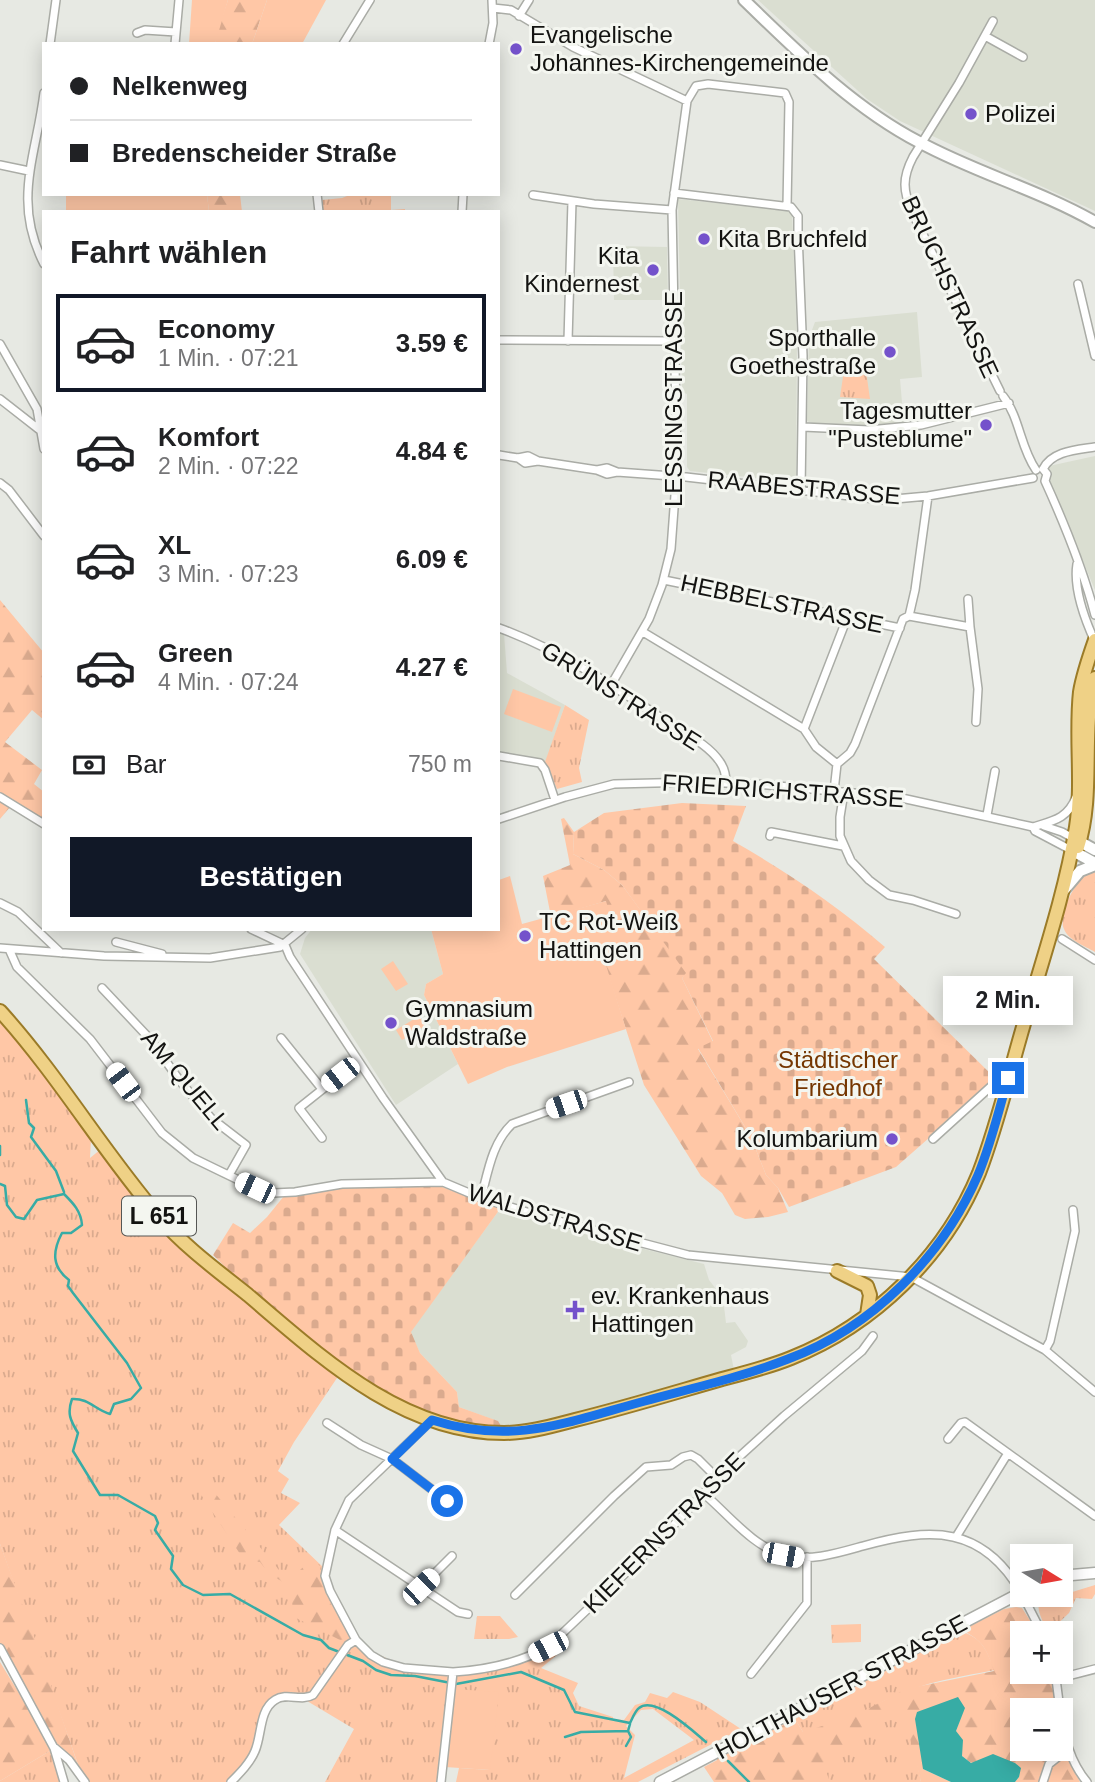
<!DOCTYPE html>
<html lang="de">
<meta charset="utf-8">
<style>
:root{--surface:#fff;--page:#f2f2f2;--text:#202124;--muted:#757577;--line:#e0e0e0;--accent:#111827}
body{margin:0;font-family:Arial,sans-serif;background:var(--page);color:var(--text);height:100vh;display:flex;flex-direction:column;font-size:26px;white-space:nowrap}
*{box-sizing:border-box;margin:0}
p{font-size:23px;color:var(--muted)}
.icon{flex:none;width:38px;height:38px;fill:none;stroke:currentColor;stroke-width:2;stroke-linecap:round;stroke-linejoin:round}
.map{position:relative;flex:1;overflow:hidden}
.panel{position:absolute;left:42px;top:210px;width:458px;height:721px;display:flex;flex-direction:column;background:var(--surface);border-radius:0px;box-shadow:0 4px 18px #0003}
.panel>*{flex:none}
.hud{position:absolute;left:42px;top:42px;width:458px;height:154px;border-radius:0px;box-shadow:0 4px 18px #0003;display:grid;align-content:center;height:154px;padding:0 28px;background:var(--surface)}
.needle{width:46px;rotate:101deg}
.tools{position:absolute;left:1010px;top:1544px;display:grid;gap:14px}
.tools a{display:grid;place-items:center;width:63px;height:63px;border-radius:0px;background:var(--surface);box-shadow:0 4px 18px #0003;font-size:35px}
.end{position:absolute;width:32px;height:32px;margin:-16px;border:9px solid #1a73e8;background:#fff;box-shadow:0 0 0 4px #fff}
.from{border-radius:50%}
.bubble{position:absolute;height:49px;border-radius:0px;background:var(--surface);box-shadow:0 4px 18px #0003;font-size:23px;font-weight:800;line-height:49px;text-align:center}
.car{position:absolute;width:21px;height:42px;margin:-21px -10px;border-radius:9px;box-shadow:0 0 5px 2px #0007;background:linear-gradient(#fff 24%,#345 0 40%,#fff 0 76%,#345 0 86%,#fff 0)}
.hud b{display:flex;align-items:center;gap:24px;height:66px;font-size:26px}
.hud b+b{border-top:2px solid var(--line)}
.hud i{width:18px;height:18px;background:var(--text)}
ul{padding:0;list-style:none}
li{display:flex;align-items:center;gap:21px;height:98px;margin:0 14px 10px;padding:0 14px;border:4px solid transparent;border-radius:0px}
li div{flex:1}
li b{display:block;font-size:26px}
li em{font-style:normal;font-weight:800}
li.current{border-color:var(--accent)}
li>.icon{width:63px;height:63px;stroke-width:1.5}
h2{padding:0 28px;font-size:32px;line-height:84px}
.pay{display:flex;align-items:center;gap:18px;height:77px;padding:0 28px;font-size:26px}
.pay p{margin-inline-start:auto}
.primary-button{display:flex;gap:14px;margin-top:auto;padding:14px 28px}
.primary-button a{flex:1;height:80px;border-radius:0px;background:var(--accent);color:#fff;font-size:28px;font-weight:800;line-height:80px;text-align:center}
.map>svg:first-child{display:block}
.built{fill:#daded1}
.grass{fill:url(#grass-tufts);fill-rule:evenodd}
.forest{fill:url(#forest-firs)}
.cemetery{fill:url(#cemetery-stones)}
.garden{fill:#ffc7a6}
.water{fill:#37aca5}
.lines{fill:none;stroke-linecap:round;stroke-linejoin:round}
.stream{stroke:#37aca5;stroke-width:2.5}
.minor-casing{stroke:#aaaca6;stroke-width:10}
.tertiary-casing{stroke:#aaaca6;stroke-width:13}
.secondary-casing{stroke:#aaaca6;stroke-width:14}
.primary-casing{stroke:#9b7b28;stroke-width:16}
.minor{stroke:#fff;stroke-width:7}
.tertiary{stroke:#fff;stroke-width:10}
.secondary{stroke:#fff;stroke-width:10}
.primary{stroke:#efd186;stroke-width:12}
.route{stroke:#1a73e8;stroke-width:9}
.poi-dot{fill:#7452cb;stroke:#f4f6f0;stroke-width:2.5}
.labels{text-anchor:middle;stroke-width:6;stroke-linejoin:round;paint-order:stroke}
.shield{fill:#f4f6f0;stroke:#565754;stroke-width:2}
.shield-label{font-size:23px;font-weight:bold;fill:#131311}
.poi-label{font-size:24px;fill:#131311;stroke:#f4f6f0;text-anchor:start}
.street-label{font-size:24px;fill:#131311;stroke:#f4f6f0}
.park-label{font-size:24px;fill:#753600;stroke:#f4f6f0}
</style>
<div class="map">
<svg width="1095" height="1782" viewBox="0 0 1095 1782">
<defs>
<pattern id="grass-tufts" width="24" height="20" patternUnits="userSpaceOnUse" patternTransform="scale(1.75)"><rect width="24" height="20" fill="#ffc7a6"/><path d="M3 7l-1-3M5 7V3M7 7l1-3M15 17l-1-3M17 17v-4M19 17l1-3" fill="none" stroke="#daaa8e"/></pattern>
<pattern id="forest-firs" width="22" height="20" patternUnits="userSpaceOnUse" patternTransform="scale(1.75)"><rect width="22" height="20" fill="#ffc7a6"/><path d="M5 1l3.5 6h-7zM16 11l3.5 6h-7z" fill="#daaa8e"/></pattern>
<pattern id="cemetery-stones" width="16" height="16" patternUnits="userSpaceOnUse" patternTransform="scale(1.75)"><rect width="16" height="16" fill="#ffc7a6"/><path d="M2 7V4a2 2 0 0 1 4 0v3zM10 15v-3a2 2 0 0 1 4 0v3z" fill="#daaa8e"/></pattern>
</defs>
<rect width="100%" height="100%" fill="#e7e9e3"/>
<path class="built" d="M758,0H1095V211L900,121L867,99Z
M678,199L792,211L797,338L796,482L690,471L687,467V394L682,392Z
M613,246L667,247L668,300H614Z
M917,312L922,377L900,379L904,426L870,428L814,424L807,421L809,338L815,322Z
M1095,456V590L1049,480L1048,471L1049,466Z
M499,632L504,634L507,673L565,705L545,764L539,760L499,753Z
M312,929H431L443,974L426,984L424,995L458,1064L396,1105L300,954L305,938Z
M500,1209L588,1235L704,1264L709,1280L723,1298L726,1323L735,1322L748,1341L746,1347L731,1355L734,1370L571,1418L503,1429L497,1421L459,1407L457,1392L420,1353L410,1332Z"/>
<path class="grass" d="M352,194H391V210L405,209V212H323L322,200L342,198Z
M844,370L866,371L870,399L840,397Z
M565,705L589,720L579,768L582,782L557,789L545,762Z
M1095,871V952C1085,946 1068,940 1064,929C1057,915 1078,872 1095,871Z
M0,1019L37,1060L91,1138L90,1158L101,1149L136,1195L339,1375L294,1442L278,1471L289,1479L281,1493L300,1503L279,1525L325,1569L323,1580L353,1639L349,1649L355,1643L411,1670L451,1677L557,1655L541,1668L578,1683L573,1693L579,1706L613,1717V1719L624,1720L635,1705L645,1702L650,1693L667,1698L673,1692L700,1702L741,1729L638,1782H456L459,1768L490,1770L486,1755L448,1697L439,1782H325L354,1729L297,1695L290,1694L265,1711L256,1748L230,1782H89L80,1770L0,1544ZM653,1709L694,1740L624,1778L635,1735L626,1726L641,1710Z
M1095,1585V1594L1092,1599L1076,1598L1069,1613L1048,1633C1043,1621 1034,1608 1041,1596L1069,1593Z
M477,1616H500L518,1637L509,1639H474Z
M861,1624V1642L832,1643L831,1625Z
M961,1631C984,1640 985,1648 995,1670C953,1678 918,1683 880,1703L903,1694L921,1782H729L717,1764V1759L786,1722L803,1732L795,1719L885,1669Z
M53,1749L63,1782H0V1781Z"/>
<path class="forest" d="M228,0H267L252,44H215L217,32Z
M207,194H240L242,212H209Z
M0,600L44,653V720L32,710L5,742L42,770L34,784L44,792V819L17,805L10,807L0,819Z
M564,818L574,832L573,854L604,870L622,885L687,973L682,978L713,1042L698,1049L751,1137L766,1175L778,1188L788,1212L768,1217L745,1219L735,1215L722,1193L701,1176L644,1085L600,949L606,901L551,917L543,876L570,865L561,819Z
M209,1486L288,1581L312,1559L320,1566C321,1591 338,1618 351,1638L346,1643L292,1616C295,1574 279,1589 260,1562L244,1560L200,1493Z
M0,1544L38,1647L80,1771L55,1747L11,1678L0,1652Z
M1016,1607L1022,1608L1038,1633H1022V1671H1052L1057,1710H1022V1748H1060L1061,1737L1064,1749L1048,1762L1042,1782H1015L1019,1777L971,1763L962,1756L956,1731L964,1708L923,1769L951,1782H921L903,1710L855,1737L827,1758V1774L830,1782H714L704,1767L795,1719L803,1732L854,1716L906,1689L994,1671C986,1648 983,1641 962,1630L1004,1609Z
M0,1662L53,1749L0,1781Z
M1065,1753L1080,1782H1045L1050,1766Z"/>
<path class="cemetery" d="M682,803L746,806L733,841C787,872 838,906 885,947L874,959L996,1079L896,1167L789,1207L778,1188L766,1175L751,1137L698,1048L713,1041L682,978L686,973L622,885L604,870L573,854L574,832L604,813Z
M437,1185L500,1209L411,1332L420,1353L457,1392L459,1407L498,1421L503,1429C402,1433 281,1323 213,1255L233,1223L250,1233L267,1217L284,1196L341,1186Z"/>
<path class="garden" d="M192,0H228L215,44H189Z
M267,0H326L302,44H252Z
M66,194H207L209,212H66Z
M513,689L561,707L552,732L504,714Z
M510,876L522,924L606,901L618,943L601,949L626,1029L507,1067L468,1084L424,995L426,984L443,974L431,929H499V880Z
M393,961L408,984L396,991L381,969Z
M419,1016L425,1026L402,1040L396,1030Z
M454,1689L499,1692L490,1770L445,1767Z"/>
<path class="water" d="M958,1697L965,1708L956,1731L963,1740L962,1756L971,1763L993,1754L1015,1763L1021,1768L1019,1777L1015,1782H951L923,1769L915,1719L917,1712Z"/>
<g class="lines">
<path class="stream" d="M26,1100L29,1123L34,1128L31,1137L56,1171L64,1192
M0,1146V1155
M0,1184L5,1186L7,1205L16,1217L24,1219L37,1200L64,1194C73,1203 81,1211 82,1225L71,1233H62C52,1252 52,1267 69,1280L68,1286L73,1293L127,1363L141,1388L131,1399L114,1404L110,1414C95,1410 89,1398 72,1399C67,1413 70,1420 78,1433L73,1451L100,1495H118L155,1516L158,1523L155,1530L173,1556L171,1569L183,1585L203,1595L230,1594L303,1635L321,1640L329,1648L363,1661L376,1670L391,1675L415,1676L456,1684L521,1672L564,1690L575,1712L630,1723C632,1719 635,1711 639,1708C655,1695 694,1732 706,1742
M565,1737L581,1732L628,1731
M626,1746L631,1737L628,1731L630,1724
M728,1761L749,1782"/>
<defs>
<path id="minor" d="M493,8L511,10L573,47L687,101
M519,16L529,0
M993,21L959,83L913,157C902,178 903,191 912,212L1000,391
M137,33L145,30L176,32
M985,36L1023,57
M50,44L56,0
M175,44L179,0
M343,44L370,0
M489,44L493,23L492,0
M44,93C36,157 12,201 44,264
M0,165L29,171
M674,193L791,207L798,216V231
M317,194L319,212
M533,195L594,204L672,210
M462,212L463,194
M798,234L803,356L801,490
M1078,284L1095,356
M499,340L675,341
M568,341L572,201
M0,344L37,409L44,449
M1003,396C1020,418 1020,447 1036,470
M0,399L41,431
M803,427L869,430L921,425L1009,403
M499,455L518,458L528,456L538,461
M518,458L525,463L538,461L597,470L607,474L617,472L686,477L884,500L928,496L1033,478
M1043,469L1047,474L1045,481C1065,525 1083,569 1095,615
M1043,469C1052,451 1076,450 1095,447
M597,470L607,468L617,472
M0,483L9,490L44,536
M1077,564C1073,589 1085,620 1095,642
M664,580L900,628
M968,599L970,627
M909,616L970,627L978,689L976,722
M499,628C560,650 615,687 669,723C686,734 709,745 720,762C725,769 726,775 726,783
M643,632L804,729
M611,685L649,619L662,585L671,549L677,468L672,210L687,101L696,86L708,84L785,93L789,102L787,206
M499,756L540,763L545,770L555,800
M837,764L816,747L804,729L847,618
M834,791L837,764L850,753L855,744L903,619L909,616L915,590L928,496
M844,792L840,817V836L851,861L869,880L889,895L913,900L956,914
M0,797L44,824
M987,815L995,771
M499,819L565,797L614,784L695,782L756,784L897,797L1033,827L1035,831L1071,850
M1044,826L1062,832L1073,838
M1033,827C1052,821 1068,819 1076,797
M770,836L771,832L843,846
M0,903L18,912L61,953
M251,929L285,945
M1062,939L1095,960
M116,942L162,954
M285,945L290,957L383,1098L443,1182L481,1198L543,1217L688,1255L911,1277L1045,1350L1095,1392
M0,948L104,956L210,958L280,947L302,929
M9,949L17,967L90,1039L162,1133L193,1158L255,1188L274,1193L295,1192L342,1184L443,1182
M102,988L150,1039L180,1081L211,1118L246,1145L229,1175
M281,1038L322,1089
M322,1138L299,1108L358,1061
M933,1139L998,1080L1007,1083
M481,1198C488,1172 492,1143 512,1124L629,1082
M1045,1350L1050,1341L1075,1231L1073,1210
M432,1420L349,1500L335,1530L325,1576L330,1591L356,1640L371,1655L383,1662L404,1668L453,1672
M327,1423L361,1445L392,1459L447,1501
M948,1439L961,1423L965,1422L1095,1516
M703,1493C727,1513 753,1547 784,1555C810,1562 838,1553 863,1546C931,1527 983,1525 1022,1594
M335,1530L458,1612L468,1614
M956,1537L1008,1453
M421,1587L452,1556
M1022,1594L1042,1633
M515,1595L614,1496L646,1467L671,1465L683,1457L691,1455L698,1459L717,1478
M0,1648L54,1748L64,1782
M1055,1671L1060,1710
M751,1674L807,1603V1557
M1056,1679L1095,1669
M1060,1711C1064,1736 1070,1762 1087,1782
M55,1748L69,1760L85,1782
M231,1782C240,1773 250,1763 255,1751C262,1735 259,1710 275,1700C287,1692 301,1702 313,1695L348,1645L356,1640
M441,1782L453,1672C486,1670 519,1663 548,1647L654,1546L729,1466L784,1416L862,1351L873,1336
M1043,1782L1049,1764L1068,1749"/>
<path id="tertiary" d="M1060,1576L1095,1573
M660,1782L1022,1592"/>
<path id="secondary" d="M744,0C798,52 852,107 919,142C976,173 1039,190 1095,222
M1073,838L1095,850
M1071,850L1095,863
M1064,890L1080,871L1095,865"/>
<path id="primary" d="M1078,847C1095,794 1081,733 1095,678
M0,1011C59,1076 103,1152 160,1218C185,1247 218,1271 248,1295C321,1357 402,1433 504,1433C528,1433 552,1426 575,1420C624,1408 673,1393 722,1379C745,1373 769,1367 791,1358C874,1325 945,1256 979,1173C997,1126 1009,1075 1023,1027C1042,961 1065,894 1076,827C1083,782 1075,737 1080,692C1083,674 1089,657 1095,640
M837,1271L867,1286L870,1295L867,1315"/>
</defs>
<use href="#minor" class="minor-casing"/>
<use href="#tertiary" class="tertiary-casing"/>
<use href="#secondary" class="secondary-casing"/>
<use href="#primary" class="primary-casing"/>
<use href="#minor" class="minor"/>
<use href="#tertiary" class="tertiary"/>
<use href="#secondary" class="secondary"/>
<use href="#primary" class="primary"/>
</g>
<g class="lines">
<path class="route" d="M447,1501L392,1459L432,1420C514,1446 567,1422 645,1401C693,1388 742,1377 788,1359C872,1328 943,1256 978,1175C991,1144 999,1110 1008,1078"/>
</g>
<g class="poi-dot">
<circle cx="516" cy="49" r="7"/>
<circle cx="971" cy="114" r="7"/>
<circle cx="704" cy="239" r="7"/>
<circle cx="653" cy="270" r="7"/>
<circle cx="890" cy="352" r="7"/>
<circle cx="986" cy="425" r="7"/>
<circle cx="525" cy="936" r="7"/>
<circle cx="391" cy="1023" r="7"/>
<circle cx="892" cy="1139" r="7"/>
<path d="M571.5 1299.5h7v7h7v7h-7v7h-7v-7h-7v-7h7z"/>
</g>
<g class="labels">
<rect class="shield" x="122" y="1196.5" width="74" height="39" rx="5"/>
<g class="shield-label">
<text x="159" y="1224">L 651</text>
</g>
<g class="poi-label">
<text x="530" y="43">Evangelische<tspan x="530" dy="28">Johannes-Kirchengemeinde</tspan></text>
<text x="985" y="122">Polizei</text>
<text x="718" y="247">Kita Bruchfeld</text>
<text x="639" y="264" text-anchor="end">Kita<tspan x="639" dy="28">Kindernest</tspan></text>
<text x="876" y="346" text-anchor="end">Sporthalle<tspan x="876" dy="28">Goethestraße</tspan></text>
<text x="972" y="419" text-anchor="end">Tagesmutter<tspan x="972" dy="28">"Pusteblume"</tspan></text>
<text x="539" y="930">TC Rot-Weiß<tspan x="539" dy="28">Hattingen</tspan></text>
<text x="405" y="1017">Gymnasium<tspan x="405" dy="28">Waldstraße</tspan></text>
<text x="878" y="1147" text-anchor="end">Kolumbarium</text>
<text x="591" y="1304">ev. Krankenhaus<tspan x="591" dy="28">Hattingen</tspan></text>
</g>
<g class="street-label">
<text transform="translate(950 287) rotate(65)" y="8">BRUCHSTRASSE</text>
<text transform="translate(674 399) rotate(-90)" y="8">LESSINGSTRASSE</text>
<text transform="translate(804 488) rotate(5)" y="8">RAABESTRASSE</text>
<text transform="translate(782 604) rotate(12)" y="8">HEBBELSTRASSE</text>
<text transform="translate(621 696) rotate(32)" y="8">GRÜNSTRASSE</text>
<text transform="translate(783 791) rotate(4)" y="8">FRIEDRICHSTRASSE</text>
<text transform="translate(185 1080) rotate(50)" y="8">AM QUELL</text>
<text transform="translate(555 1218) rotate(17)" y="8">WALDSTRASSE</text>
<text transform="translate(664 1533) rotate(-45)" y="8">KIEFERNSTRASSE</text>
<text transform="translate(841 1687) rotate(-28)" y="8">HOLTHAUSER STRASSE</text>
</g>
<g class="park-label">
<text x="838" y="1068">Städtischer<tspan x="838" dy="28">Friedhof</tspan></text>
</g>
</g>
</svg>
<div class="tools">
<a><svg class="needle" viewBox="-14 -14 28 28"><path d="M0-13l5 13h-10z" fill="#e53935"/><path d="M0 13l5-13h-10z" fill="#757577"/></svg></a>
<a>+</a>
<a>−</a>
</div>
<i class="end from" style="left:447px;top:1501px"></i>
<i class="end" style="left:1008px;top:1078px"></i>
<div class="bubble" style="left:943px;top:976px;width:130px">2 Min.</div>
<i class="car" style="left:340px;top:1075px;rotate:232deg"></i>
<i class="car" style="left:123px;top:1082px;rotate:323deg"></i>
<i class="car" style="left:566px;top:1104px;rotate:251deg"></i>
<i class="car" style="left:255px;top:1188px;rotate:295deg"></i>
<i class="car" style="left:783px;top:1555px;rotate:101deg"></i>
<i class="car" style="left:421px;top:1587px;rotate:46deg"></i>
<i class="car" style="left:548px;top:1647px;rotate:243deg"></i>
<div class="hud">
<b><i class="from"></i>Nelkenweg</b>
<b><i></i>Bredenscheider Straße</b>
</div>
<section class="panel">
<h2>Fahrt wählen</h2>
<ul>
<li class="current"><svg class="icon" aria-label="car" viewBox="0 0 24 24"><path d="M5 17H2v-5l4-1 3-4h7l3 4 3 1v5h-3M9 17h6M6 11h13"/><circle cx="7" cy="17" r="2"/><circle cx="17" cy="17" r="2"/></svg><div><b>Economy</b><p>1 Min. · 07:21</p></div><em>3.59 €</em></li>
<li><svg class="icon" aria-label="car" viewBox="0 0 24 24"><path d="M5 17H2v-5l4-1 3-4h7l3 4 3 1v5h-3M9 17h6M6 11h13"/><circle cx="7" cy="17" r="2"/><circle cx="17" cy="17" r="2"/></svg><div><b>Komfort</b><p>2 Min. · 07:22</p></div><em>4.84 €</em></li>
<li><svg class="icon" aria-label="car" viewBox="0 0 24 24"><path d="M5 17H2v-5l4-1 3-4h7l3 4 3 1v5h-3M9 17h6M6 11h13"/><circle cx="7" cy="17" r="2"/><circle cx="17" cy="17" r="2"/></svg><div><b>XL</b><p>3 Min. · 07:23</p></div><em>6.09 €</em></li>
<li><svg class="icon" aria-label="car" viewBox="0 0 24 24"><path d="M5 17H2v-5l4-1 3-4h7l3 4 3 1v5h-3M9 17h6M6 11h13"/><circle cx="7" cy="17" r="2"/><circle cx="17" cy="17" r="2"/></svg><div><b>Green</b><p>4 Min. · 07:24</p></div><em>4.27 €</em></li>
</ul>
<div class="pay"><svg class="icon" aria-label="cash" viewBox="0 0 24 24"><path d="M3 7h18v10H3z"/><circle cx="12" cy="12" r="2"/></svg>Bar<p>750 m</p></div>
<div class="primary-button"><a>Bestätigen</a></div>
</section>
</div>
